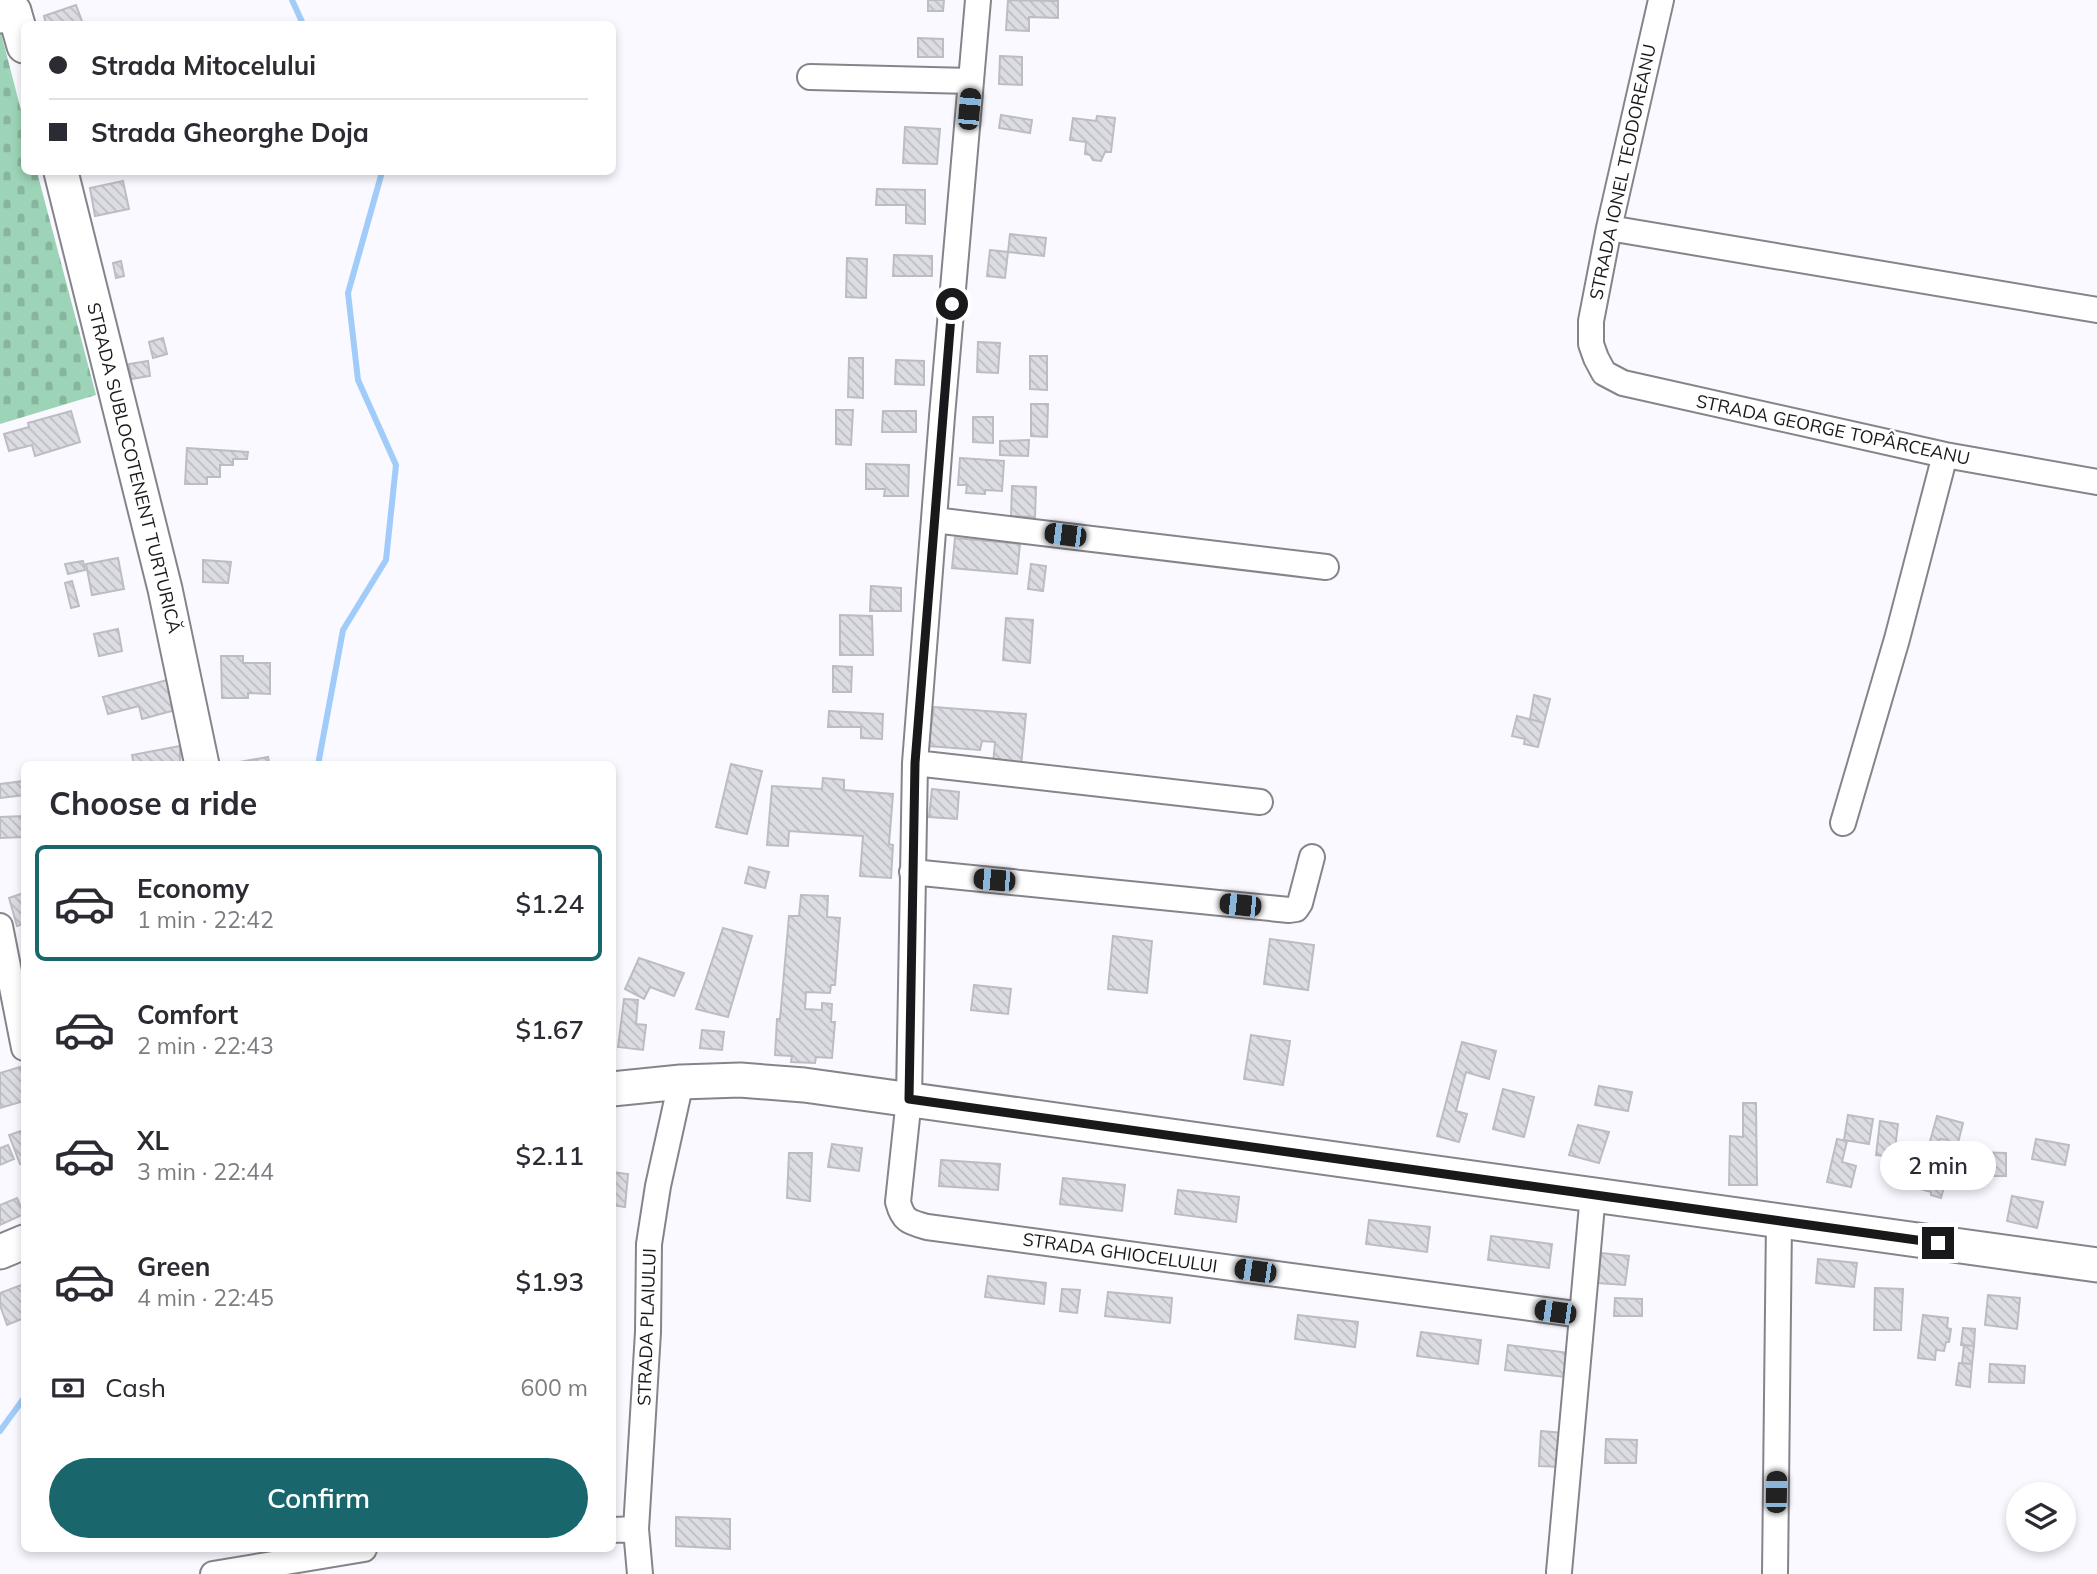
<!DOCTYPE html>
<meta charset="utf-8">
<style>
:root{--surface:#fff;--page:#f7f7f7;--text:#2b2b33;--muted:#7c7c81;--line:#e1e1e2;--accent:#19676c}
body{margin:0;font-family:Mulish,sans-serif;background:var(--page);color:var(--text);height:100vh;display:flex;flex-direction:column;font-size:26px;white-space:nowrap}
*{box-sizing:border-box;margin:0}
p{font-size:23px;color:var(--muted)}
.icon{flex:none;width:38px;height:38px;fill:none;stroke:currentColor;stroke-width:2;stroke-linecap:round;stroke-linejoin:round}
.map{position:relative;flex:1;overflow:hidden}
.side{position:absolute;left:21px;top:761px;width:595px;height:791px;display:flex;flex-direction:column;background:var(--surface);border-radius:10px;box-shadow:0 4px 10px #0003}
.side>*{flex:none}
.guide{position:absolute;left:21px;top:21px;width:595px;height:154px;border-radius:10px;box-shadow:0 4px 10px #0003;display:grid;align-content:center;height:154px;padding:0 28px;background:var(--surface)}
.controls{position:absolute;left:2006px;top:1482px;display:grid;gap:14px}
.controls a{display:grid;place-items:center;width:70px;height:70px;border-radius:50%;background:var(--surface);box-shadow:0 4px 10px #0003;font-size:35px}
.end{position:absolute;width:32px;height:32px;margin:-16px;border:9px solid #19191b;background:#fff;box-shadow:0 0 0 4px #fff}
.from{border-radius:50%}
.bubble{position:absolute;height:49px;border-radius:24px;background:var(--surface);box-shadow:0 4px 10px #0003;font-size:23px;font-weight:600;line-height:49px;text-align:center}
.car{position:absolute;width:21px;height:42px;margin:-21px -10px;border-radius:9px;box-shadow:0 0 5px 2px #0007;background:linear-gradient(#222 24%,#8ab4d8 0 40%,#222 0 76%,#8ab4d8 0 86%,#222 0)}
.guide b{display:flex;align-items:center;gap:24px;height:66px;font-size:26px}
.guide b+b{border-top:2px solid var(--line)}
.guide i{width:18px;height:18px;background:var(--text)}
ul{padding:0;list-style:none}
li{display:flex;align-items:center;gap:21px;height:116px;margin:0 14px 10px;padding:0 14px;border:4px solid transparent;border-radius:10px}
li div{flex:1}
li b{display:block;font-size:26px}
li em{font-style:normal;font-weight:600}
li.on{border-color:var(--accent)}
li>.icon{width:63px;height:63px;stroke-width:1.5}
h2{padding:0 28px;font-size:32px;line-height:84px}
.pay{display:flex;align-items:center;gap:18px;height:77px;padding:0 28px;font-size:26px}
.pay p{margin-inline-start:auto}
.action{display:flex;gap:14px;margin-top:auto;padding:14px 28px}
.action a{flex:1;height:80px;border-radius:42px;background:var(--accent);color:#fff;font-size:28px;font-weight:600;line-height:80px;text-align:center}
.map>svg:first-child{display:block}
.cemetery{fill:url(#cemetery-stones)}
.lines{fill:none;stroke-linecap:round;stroke-linejoin:round}
.stream{stroke:#a1ccf9;stroke-width:6}
.building{fill:url(#building-back-hatch);stroke:#bcbcc3;stroke-width:2}
.street-casing{stroke:#85848b;stroke-width:28}
.secondary-casing{stroke:#85848b;stroke-width:37}
.street{stroke:#fff;stroke-width:24}
.secondary{stroke:#fff;stroke-width:33}
.route{stroke:#19191b;stroke-width:9}
.labels{text-anchor:middle;stroke-width:5;stroke-linejoin:round;paint-order:stroke}
.street-label{font-size:18px;fill:#19191b;stroke:#fff}
</style>
<div class="map">
<svg width="2097" height="1574" viewBox="0 0 2097 1574">
<defs>
<pattern id="cemetery-stones" width="16" height="16" patternUnits="userSpaceOnUse" patternTransform="scale(1.75)"><rect width="16" height="16" fill="#9dd4b7"/><path d="M2 7V4a2 2 0 0 1 4 0v3zM10 15v-3a2 2 0 0 1 4 0v3z" fill="#87b59d"/></pattern>
<pattern id="building-back-hatch" width="6" height="6" patternUnits="userSpaceOnUse" patternTransform="scale(1.75)"><rect width="6" height="6" fill="#dcdce3"/><path d="M-1 5l2 2M0 0l6 6M5-1l2 2" fill="none" stroke="#bcbcc2"/></pattern>
</defs>
<rect width="100%" height="100%" fill="#f9f9ff"/>
<path class="cemetery" d="M0,29L24,122V172H37L96,395L0,424Z"/>
<g class="lines">
<path class="stream" d="M292,0L303,24
M318,765L343,630L386,560L396,465L358,380L348,293L382,172
M0,1431L24,1398"/>
</g>
<path class="building" d="M928,0H944L943,11H928Z
M1008,0L1058,1V18L1029,17V31L1006,30Z
M76,5L83,24H46L44,16Z
M918,38L943,39V57H918Z
M1000,56L1022,57V85L999,84Z
M1001,115L1032,120L1030,133L999,128Z
M1097,116L1115,118L1111,152H1105L1101,161L1093,160L1090,155L1085,154L1086,142L1070,140L1073,118L1096,121Z
M905,127L940,129L937,164L903,163Z
M123,181L129,209L95,216L90,188Z
M877,189L925,190V224L906,223V205H876Z
M1010,234L1046,238L1044,256L1008,252Z
M990,250L1008,252L1005,278L987,276Z
M894,255L932,256V276H893Z
M847,258L867,259L866,298L846,297Z
M121,261L124,276L116,278L113,263Z
M163,338L167,354L153,358L149,342Z
M978,342L1000,343L998,373L977,372Z
M1030,356H1047V390L1030,389Z
M849,358H863V398L848,397Z
M896,360L924,361V385L895,384Z
M148,361L150,376L131,379L129,364Z
M1031,404H1048L1047,437L1031,436Z
M836,410H853L851,445L836,444Z
M71,411L80,442L35,456L32,445L9,451L4,434L29,427L28,423Z
M883,411H916V432H882Z
M973,417H993V443L973,442Z
M1029,440L1028,456L1000,455V441Z
M187,448L248,452L247,459H233V465H220V477H207V484H185Z
M960,458L1004,461L1002,491L985,490V494L966,493L967,485H958Z
M866,464L909,465L908,496H884L885,489H866Z
M1012,486L1036,487L1035,517L1011,516Z
M955,538L1020,544L1017,574L952,568Z
M118,558L124,589L92,595L86,564Z
M203,560L231,562L228,583L203,582Z
M83,561L85,570L68,574L65,564Z
M1031,564L1046,566L1043,591L1028,589Z
M72,581L79,606L71,608L65,583Z
M871,586L901,588V611H870Z
M840,615L872,616L873,655H840Z
M1006,618L1033,620L1030,663L1003,660Z
M118,629L122,651L99,656L94,634Z
M221,656H243V663H270V694L248,693V698H222Z
M833,666L852,667L851,692H833Z
M171,679L179,709L142,719L139,706L108,714L103,697Z
M1534,695L1550,699L1544,723L1530,719Z
M934,707L1026,714L1021,766L993,764L995,742L982,741L980,750L928,746Z
M829,711L883,714L882,739L861,738V727H828Z
M1517,716L1544,723L1538,747L1524,744L1525,739L1512,736Z
M180,746V765H134L132,755Z
M268,757L270,765H223Z
M731,764L762,771L747,834L716,827Z
M823,778L844,780V790L893,794L889,844L893,845L891,878L860,876L863,836L789,831L788,846L767,845L772,786L822,789Z
M24,781V795L0,798V784Z
M932,789L959,792L957,819L929,817Z
M24,816V837L0,838V817Z
M749,867L769,872L765,888L745,883Z
M24,893V924L17,926L9,898Z
M801,895L828,896L827,917L840,918L835,985H831L830,993L806,992L805,1009L822,1010V1003L832,1004L831,1022H835L832,1058L816,1057L815,1063L791,1062L792,1056L775,1055L777,1019H780L789,916H799Z
M723,928L752,936L728,1017L696,1009Z
M1113,936L1152,941L1147,993L1108,989Z
M1270,939L1314,945L1308,990L1264,984Z
M639,958L684,973L674,996L650,987L644,999L625,989Z
M974,985L1011,989L1008,1014L971,1010Z
M624,999L638,1000L636,1024L646,1025L643,1050L618,1047Z
M702,1030L724,1032L722,1050L700,1048Z
M1251,1035L1290,1041L1283,1085L1244,1079Z
M1462,1042L1496,1051L1489,1079L1466,1072L1456,1111L1467,1114L1459,1142L1437,1136Z
M20,1067L24,1081V1101L0,1108V1073Z
M1599,1086L1632,1092L1628,1111L1595,1105Z
M1503,1089L1534,1097L1524,1137L1493,1129Z
M1743,1103H1756L1757,1185H1729L1730,1136L1743,1137Z
M1848,1115L1873,1119L1869,1144L1844,1140Z
M1937,1116L1963,1123L1956,1151L1946,1148L1948,1140L1940,1139L1938,1147L1929,1145Z
M1880,1121L1898,1124L1894,1157L1876,1155Z
M1578,1125L1609,1132L1599,1163L1569,1155Z
M24,1130V1163L20,1164L9,1135Z
M1837,1139L1847,1141L1842,1162L1856,1166L1851,1187L1827,1182Z
M2036,1139L2069,1145L2065,1165L2032,1159Z
M832,1144L862,1148L859,1171L828,1167Z
M8,1145L14,1159L0,1165V1148Z
M1976,1152L2006,1153V1176H1975Z
M789,1153H812L810,1201L787,1198Z
M941,1160L1000,1164L998,1190L939,1186Z
M1925,1161L1953,1169L1947,1188L1944,1187L1941,1198L1931,1195V1192L1917,1188Z
M612,1172L628,1174L625,1207L612,1205Z
M1063,1178L1125,1185L1122,1211L1060,1204Z
M1178,1190L1239,1197L1236,1222L1175,1214Z
M2012,1196L2043,1202L2037,1228L2007,1221Z
M17,1198L24,1214L0,1225V1205Z
M1369,1220L1430,1227L1427,1252L1366,1244Z
M1491,1236L1552,1244L1549,1268L1488,1260Z
M1601,1253L1629,1256L1625,1285L1598,1283Z
M1818,1259L1857,1263L1854,1287L1816,1283Z
M988,1276L1046,1283L1044,1304L985,1297Z
M24,1284V1318L7,1325L0,1305V1293Z
M1875,1288L1903,1289L1901,1330H1874Z
M1062,1289L1080,1290L1077,1313L1060,1311Z
M1108,1292L1172,1298L1170,1323L1105,1316Z
M1988,1295L2020,1298L2017,1329L1985,1325Z
M1615,1298L1642,1299V1316H1614Z
M1298,1315L1358,1322L1355,1347L1295,1339Z
M1923,1315L1948,1318L1947,1328L1951,1329L1949,1342H1946L1944,1351L1936,1350L1935,1360L1918,1358Z
M1963,1328L1975,1329L1974,1346L1961,1345Z
M1421,1332L1481,1340L1478,1364L1417,1356Z
M1508,1345L1569,1353L1565,1377L1505,1370Z
M1964,1345L1974,1346L1972,1364L1962,1363Z
M1959,1363L1972,1364L1970,1387L1956,1385Z
M1990,1364L2025,1366L2024,1383L1989,1382Z
M1541,1431L1564,1433L1562,1467L1539,1466Z
M1606,1439L1637,1440L1636,1463H1605Z
M676,1517L730,1519V1549L676,1546Z"/>
<g class="lines">
<defs>
<path id="street" d="M978,0L942,416L915,763L909,1099L898,1202C903,1221 909,1222 927,1227L1582,1315
M1661,0L1609,228L1591,321V344L1596,358L1604,373L1623,383L1945,455L2097,482
M810,77L971,81
M1609,228L2097,310
M934,520L1326,567
M915,763L1260,802
M1843,823L1897,639L1945,455
M912,872L1289,910L1296,909L1300,903L1312,857
M0,926L24,1048
M612,1530L636,1529
M1559,1572L1593,1194
M213,1574L364,1549
M640,1574L636,1529L648,1332L649,1244L658,1186L681,1082
M1775,1574L1779,1221"/>
<path id="secondary" d="M0,16L14,11L24,46
M61,172L165,589L202,765
M612,1089L681,1082L740,1080L804,1085L2097,1265
M0,1252L24,1242"/>
</defs>
<use href="#street" class="street-casing"/>
<use href="#secondary" class="secondary-casing"/>
<use href="#street" class="street"/>
<use href="#secondary" class="secondary"/>
</g>
<g class="lines">
<path class="route" d="M952,304L915,763L909,1099L1938,1243"/>
</g>
<g class="labels">
<g class="street-label">
<text transform="translate(1623 172) rotate(-78)" y="6">STRADA IONEL TEODOREANU</text>
<text transform="translate(1833 430) rotate(12)" y="6">STRADA GEORGE TOPÂRCEANU</text>
<text transform="translate(134 468) rotate(76)" y="6">STRADA SUBLOCOTENENT TURTURICĂ</text>
<text transform="translate(1120 1253) rotate(8)" y="6">STRADA GHIOCELULUI</text>
<text transform="translate(647 1327) rotate(-88)" y="6">STRADA PLAIULUI</text>
</g>
</g>
</svg>
<div class="controls">
<a><svg class="icon" aria-label="layers" viewBox="0 0 24 24"><path d="M12 4l9 5-9 5-9-5zM3 14l9 5 9-5"/></svg></a>
</div>
<i class="end from" style="left:952px;top:304px"></i>
<i class="end" style="left:1938px;top:1243px"></i>
<div class="bubble" style="left:1880px;top:1141px;width:116px">2 min</div>
<i class="car" style="left:969px;top:109px;rotate:5deg"></i>
<i class="car" style="left:1065px;top:535px;rotate:277deg"></i>
<i class="car" style="left:994px;top:880px;rotate:275deg"></i>
<i class="car" style="left:1240px;top:905px;rotate:276deg"></i>
<i class="car" style="left:1255px;top:1271px;rotate:278deg"></i>
<i class="car" style="left:1555px;top:1312px;rotate:278deg"></i>
<i class="car" style="left:1776px;top:1492px;rotate:1deg"></i>
<div class="guide">
<b><i class="from"></i>Strada Mitocelului</b>
<b><i></i>Strada Gheorghe Doja</b>
</div>
<section class="side">
<h2>Choose a ride</h2>
<ul>
<li class="on"><svg class="icon" aria-label="car" viewBox="0 0 24 24"><path d="M5 17H2v-5l4-1 3-4h7l3 4 3 1v5h-3M9 17h6M6 11h13"/><circle cx="7" cy="17" r="2"/><circle cx="17" cy="17" r="2"/></svg><div><b>Economy</b><p>1 min · 22:42</p></div><em>$1.24</em></li>
<li><svg class="icon" aria-label="car" viewBox="0 0 24 24"><path d="M5 17H2v-5l4-1 3-4h7l3 4 3 1v5h-3M9 17h6M6 11h13"/><circle cx="7" cy="17" r="2"/><circle cx="17" cy="17" r="2"/></svg><div><b>Comfort</b><p>2 min · 22:43</p></div><em>$1.67</em></li>
<li><svg class="icon" aria-label="car" viewBox="0 0 24 24"><path d="M5 17H2v-5l4-1 3-4h7l3 4 3 1v5h-3M9 17h6M6 11h13"/><circle cx="7" cy="17" r="2"/><circle cx="17" cy="17" r="2"/></svg><div><b>XL</b><p>3 min · 22:44</p></div><em>$2.11</em></li>
<li><svg class="icon" aria-label="car" viewBox="0 0 24 24"><path d="M5 17H2v-5l4-1 3-4h7l3 4 3 1v5h-3M9 17h6M6 11h13"/><circle cx="7" cy="17" r="2"/><circle cx="17" cy="17" r="2"/></svg><div><b>Green</b><p>4 min · 22:45</p></div><em>$1.93</em></li>
</ul>
<div class="pay"><svg class="icon" aria-label="cash" viewBox="0 0 24 24"><path d="M3 7h18v10H3z"/><circle cx="12" cy="12" r="2"/></svg>Cash<p>600 m</p></div>
<div class="action"><a>Confirm</a></div>
</section>
</div>
